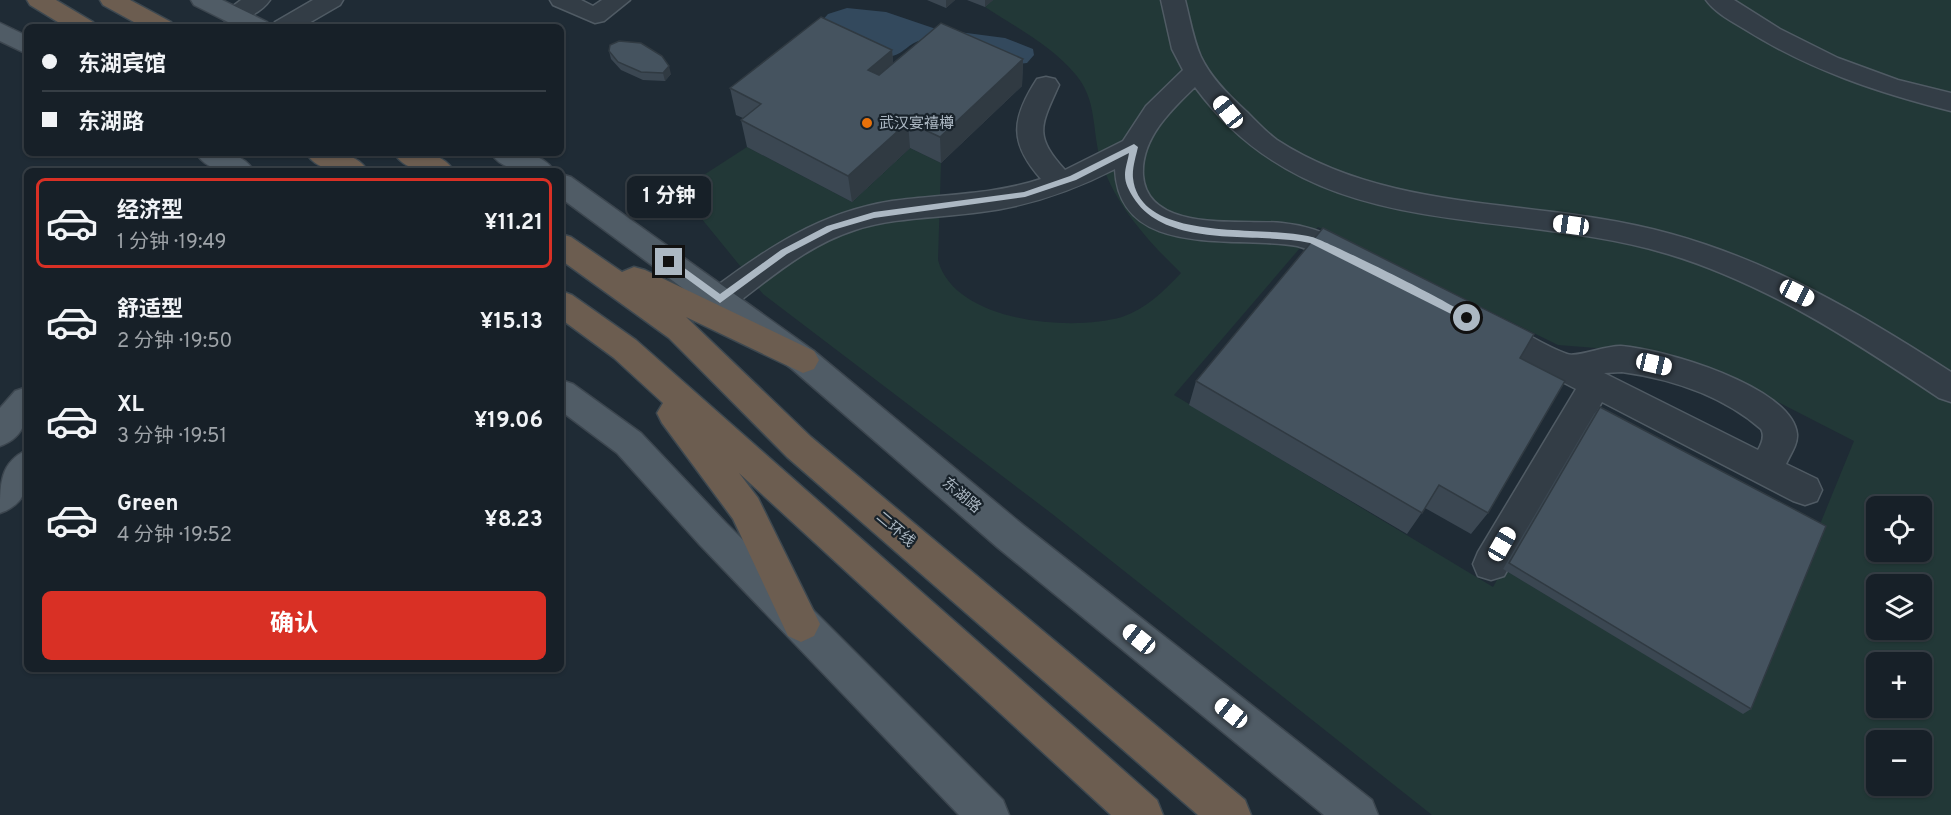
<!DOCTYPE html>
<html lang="zh">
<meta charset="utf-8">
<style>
:root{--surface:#172028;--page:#202830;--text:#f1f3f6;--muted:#9ea3a8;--line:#363e45;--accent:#d93025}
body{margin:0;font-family:Overpass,"Noto Sans SC",sans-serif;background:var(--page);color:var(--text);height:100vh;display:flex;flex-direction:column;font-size:22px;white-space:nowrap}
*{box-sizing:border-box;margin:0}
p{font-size:20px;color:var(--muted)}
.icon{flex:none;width:33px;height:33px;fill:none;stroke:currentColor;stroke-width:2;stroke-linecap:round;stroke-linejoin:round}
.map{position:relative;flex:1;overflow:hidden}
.side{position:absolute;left:24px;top:168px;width:540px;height:504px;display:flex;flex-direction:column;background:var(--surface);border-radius:9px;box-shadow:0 2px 4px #0004,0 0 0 2px var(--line)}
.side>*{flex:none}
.guide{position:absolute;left:24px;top:24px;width:540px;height:132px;border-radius:9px;box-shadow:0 2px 4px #0004,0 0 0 2px var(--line);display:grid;align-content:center;height:132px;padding:0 18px;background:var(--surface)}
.controls{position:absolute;left:1866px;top:496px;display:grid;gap:12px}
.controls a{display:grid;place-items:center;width:66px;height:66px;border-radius:9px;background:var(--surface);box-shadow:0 2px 4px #0004,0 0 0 2px var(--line);font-size:30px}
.end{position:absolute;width:27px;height:27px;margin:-14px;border:8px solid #acb8c3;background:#111;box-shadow:0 0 0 3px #111}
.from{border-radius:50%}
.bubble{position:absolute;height:42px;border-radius:9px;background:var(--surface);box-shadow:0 2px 4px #0004,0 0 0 2px var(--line);font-size:20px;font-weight:700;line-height:42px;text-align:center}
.car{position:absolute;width:18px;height:36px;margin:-18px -9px;border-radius:8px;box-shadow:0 0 4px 2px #0007;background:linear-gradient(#fff 24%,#345 0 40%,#fff 0 76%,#345 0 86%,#fff 0)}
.guide b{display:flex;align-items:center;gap:21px;height:57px;font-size:22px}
.guide b+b{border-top:2px solid var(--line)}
.guide i{width:15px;height:15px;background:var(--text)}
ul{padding:10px 0 0;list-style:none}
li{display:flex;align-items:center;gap:18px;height:90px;margin:0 12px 9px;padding:0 6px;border:3px solid transparent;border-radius:9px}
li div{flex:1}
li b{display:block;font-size:22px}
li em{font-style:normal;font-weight:700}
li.active{border-color:var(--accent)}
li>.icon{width:54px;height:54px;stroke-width:1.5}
.button{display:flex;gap:12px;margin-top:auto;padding:12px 18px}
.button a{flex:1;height:69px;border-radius:9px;background:var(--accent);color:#fff;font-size:24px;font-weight:700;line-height:69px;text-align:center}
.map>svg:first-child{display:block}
.green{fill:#223837;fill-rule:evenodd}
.water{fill:#33495d}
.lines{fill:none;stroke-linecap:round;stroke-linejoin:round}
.minor-casing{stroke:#505b64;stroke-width:3}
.major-casing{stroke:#3c464f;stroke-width:3}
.highway-casing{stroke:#3d4850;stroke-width:3}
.minor{fill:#333d46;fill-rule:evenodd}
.major{fill:#505c66;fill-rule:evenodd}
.highway{fill:#6c5d50;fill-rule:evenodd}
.wall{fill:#3b4752}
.shaded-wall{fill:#303a42}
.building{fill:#45535f;stroke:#303a42;stroke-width:1.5}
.route{fill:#acb8c3}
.food-dot{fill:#e8710a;stroke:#18222a;stroke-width:2}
.labels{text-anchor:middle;stroke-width:4.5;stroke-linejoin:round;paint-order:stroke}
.poi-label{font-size:15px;fill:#acb8c3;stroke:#18222a;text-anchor:start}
.street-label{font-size:15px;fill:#acb8c3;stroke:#18222a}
</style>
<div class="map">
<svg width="1951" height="815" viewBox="0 0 1951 815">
<rect width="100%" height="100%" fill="#1f2b35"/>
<path class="green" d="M993,0H1951V815H1432L1051,513L763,294L679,191L747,147L852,202L910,148L941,163L938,260C954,322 1070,332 1122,317C1146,309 1164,291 1181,273C1147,240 1114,204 1100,158C1092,129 1097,100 1076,75C1051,45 1017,28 985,7ZM1318,227L1558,345L1634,351L1743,384L1854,441L1743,713L1503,569L1493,587L1174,395ZM1876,507H1922V552H1876ZM1876,585H1922V630H1876ZM1876,663H1922V708H1876ZM1876,741H1922V786H1876Z"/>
<path class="water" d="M847,8L886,12L936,29L1005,38L1033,49L1034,55L1027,63L1018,64C996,58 945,40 925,40C911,40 904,54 892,56L821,22L828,14Z"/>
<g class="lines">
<defs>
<path id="minor" d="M241,0H270C261,13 240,24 224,20L221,15Z
M313,0H343L340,5L302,27H272L275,22Z
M550,0H581L593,6L602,0H630L604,21L595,23L553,5Z
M1161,0H1185C1190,19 1193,39 1201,57C1211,78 1229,96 1247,112C1256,121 1266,132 1277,140C1394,216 1541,197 1671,234C1773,262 1863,315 1951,372V402L1939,398C1854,341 1767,284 1668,254C1500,204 1314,248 1195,87C1170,111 1141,139 1143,175C1147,234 1244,219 1282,223C1304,225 1324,232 1344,242C1354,247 1363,250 1369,260L1365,268C1340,275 1321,251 1297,246C1237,235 1119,261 1115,169C1072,191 1029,206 981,212C939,218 895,217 855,230C808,245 770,278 732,307L721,311L710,307L706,299L710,291C767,248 821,212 892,201C942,194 993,195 1041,179C1009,143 1011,119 1037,79L1046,77L1055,79L1059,85C1041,125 1033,135 1065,170L1123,141L1146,106L1183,70L1172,49Z
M1706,0H1734L1780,29L1838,58L1898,80L1951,93V111C1879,93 1810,70 1746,30C1733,22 1715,13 1706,0Z
M1485,315C1514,324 1539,344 1567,354C1577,358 1606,345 1621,346C1662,349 1792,386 1797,434C1798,444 1790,455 1786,464L1817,479L1822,490L1817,501L1805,505L1793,501L1602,402L1504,576L1491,580L1478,576L1473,564L1478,552L1576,389L1474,336L1469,327L1474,318ZM1622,372C1672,379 1723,396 1761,429C1765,436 1762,443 1758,450L1604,373Z"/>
<path id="major" d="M191,0H222L267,22L270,27H238L194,5Z
M0,23L27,36V54L0,41Z
M196,153C218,153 241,150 254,171C232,171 209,174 196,153Z
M491,153C513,153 541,150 554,171C532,171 504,174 491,153Z
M561,174L571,177L814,351L1023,525L1372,800L1378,815H1324L997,547L792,369L561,198Z
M561,380L573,384L641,433L726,523L1003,800L1009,815H959L700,545L617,453L561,411Z
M27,387C27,413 29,436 0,446V408L15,391Z
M27,450C27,479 32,502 0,513C0,484 0,462 27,450Z"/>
<path id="highway" d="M27,0H56L93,22L96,27H66L30,5Z
M100,0H130L171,22L174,27H143L103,5Z
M306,153C328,153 355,150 368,171C346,171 319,174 306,153Z
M394,153C416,153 441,150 454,171C432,171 407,174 394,153Z
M561,234L571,237L622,272L634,267L645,270L814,351L819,360L814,369L803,373L686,317L811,437L1245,800L1251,815H1198L787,457L669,338L561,260Z
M561,291L572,295L636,340L1157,800L1163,815H1111L739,473L758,498L820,624L814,636L801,642L788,636L733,519L662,423L657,413L663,403L614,358L561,319Z"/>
</defs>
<use href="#minor" class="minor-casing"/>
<use href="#major" class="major-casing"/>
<use href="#highway" class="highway-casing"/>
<use href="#minor" class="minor"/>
<use href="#major" class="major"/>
<use href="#highway" class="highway"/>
</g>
<path class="wall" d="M927,0H955L946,8Z
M967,0H993L985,7Z
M892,50L893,63L1023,59L1022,86L941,163L910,148L852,202L747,147L741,120L743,118L736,115L730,88Z
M609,51L671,74L665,81L643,80L621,70L611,59Z
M1520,358L1488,513L1471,534L1425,508L1407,534L1189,405L1196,381Z
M1600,407L1751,709L1743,714L1503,569L1594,414Z"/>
<path class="shaded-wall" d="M946,0H955L946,8Z
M985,0H993L985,7Z
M892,50L894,76L871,97L868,70Z
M1023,59L1022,86L941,163L940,137Z
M669,66L671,74L665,81L663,73Z
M908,122L910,148L852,202L848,176Z"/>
<path class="building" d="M821,17L892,50L868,70L879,75L941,23L1023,59L940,137L908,122L848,176L741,120L761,104L730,88Z
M619,41L641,43L662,56L669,66L663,73L641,72L618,62L609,51L610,45Z
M1323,228L1534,334L1520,358L1565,381L1488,513L1439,485L1422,513L1196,381Z
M1600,407L1826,526L1751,709L1509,563Z"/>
<path class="route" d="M1134,144L1138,147C1136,156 1132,168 1133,178C1140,245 1267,224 1312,237C1329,242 1463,308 1471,318L1463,320L1310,243C1256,231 1166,250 1133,197C1129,190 1125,184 1125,175C1125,168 1128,160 1129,153L1076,180L1025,197L874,218L833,230L787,254L720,303L664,262L672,259L720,294L781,250L827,226L874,212L1024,192L1070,176Z"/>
<circle class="food-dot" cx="867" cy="123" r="6"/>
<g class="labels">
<g class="poi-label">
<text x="879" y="128">武汉宴·禧樽</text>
</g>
<g class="street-label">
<text transform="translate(962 495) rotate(40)" y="5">东湖路</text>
<text transform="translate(896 529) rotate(40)" y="5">二环线</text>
</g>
</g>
</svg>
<div class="controls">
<a><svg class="icon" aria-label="locate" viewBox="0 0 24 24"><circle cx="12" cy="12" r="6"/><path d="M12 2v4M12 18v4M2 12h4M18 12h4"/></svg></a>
<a><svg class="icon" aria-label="layers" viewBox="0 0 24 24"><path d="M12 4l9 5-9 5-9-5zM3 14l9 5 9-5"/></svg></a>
<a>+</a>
<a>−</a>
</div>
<i class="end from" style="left:1467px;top:318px"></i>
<i class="end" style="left:669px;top:262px"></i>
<div class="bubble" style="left:627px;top:176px;width:84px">1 分钟</div>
<i class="car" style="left:1228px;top:112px;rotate:321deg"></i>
<i class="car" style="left:1571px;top:225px;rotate:278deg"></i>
<i class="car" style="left:1797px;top:293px;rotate:117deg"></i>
<i class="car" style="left:1654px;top:364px;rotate:103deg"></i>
<i class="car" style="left:1502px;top:544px;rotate:30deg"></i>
<i class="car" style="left:1139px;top:639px;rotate:309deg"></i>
<i class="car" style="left:1231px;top:713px;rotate:309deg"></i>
<div class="guide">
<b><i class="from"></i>东湖宾馆</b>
<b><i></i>东湖路</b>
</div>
<section class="side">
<ul>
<li class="active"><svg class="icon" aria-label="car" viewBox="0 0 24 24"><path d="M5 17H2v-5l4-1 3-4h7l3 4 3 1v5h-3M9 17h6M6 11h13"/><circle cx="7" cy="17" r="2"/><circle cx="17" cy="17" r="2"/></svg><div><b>经济型</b><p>1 分钟 · 19:49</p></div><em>¥11.21</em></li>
<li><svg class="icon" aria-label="car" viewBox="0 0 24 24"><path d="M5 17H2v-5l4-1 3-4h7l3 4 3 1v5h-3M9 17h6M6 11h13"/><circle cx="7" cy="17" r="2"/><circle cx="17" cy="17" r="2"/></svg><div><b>舒适型</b><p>2 分钟 · 19:50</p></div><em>¥15.13</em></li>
<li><svg class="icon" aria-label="car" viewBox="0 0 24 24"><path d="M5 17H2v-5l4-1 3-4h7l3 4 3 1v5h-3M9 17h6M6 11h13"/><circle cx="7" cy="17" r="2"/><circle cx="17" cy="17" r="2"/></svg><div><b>XL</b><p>3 分钟 · 19:51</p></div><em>¥19.06</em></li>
<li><svg class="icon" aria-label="car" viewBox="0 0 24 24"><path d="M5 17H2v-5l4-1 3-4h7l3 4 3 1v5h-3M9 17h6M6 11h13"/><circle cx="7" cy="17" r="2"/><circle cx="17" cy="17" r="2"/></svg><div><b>Green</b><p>4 分钟 · 19:52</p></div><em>¥8.23</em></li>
</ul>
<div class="button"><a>确认</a></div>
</section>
</div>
